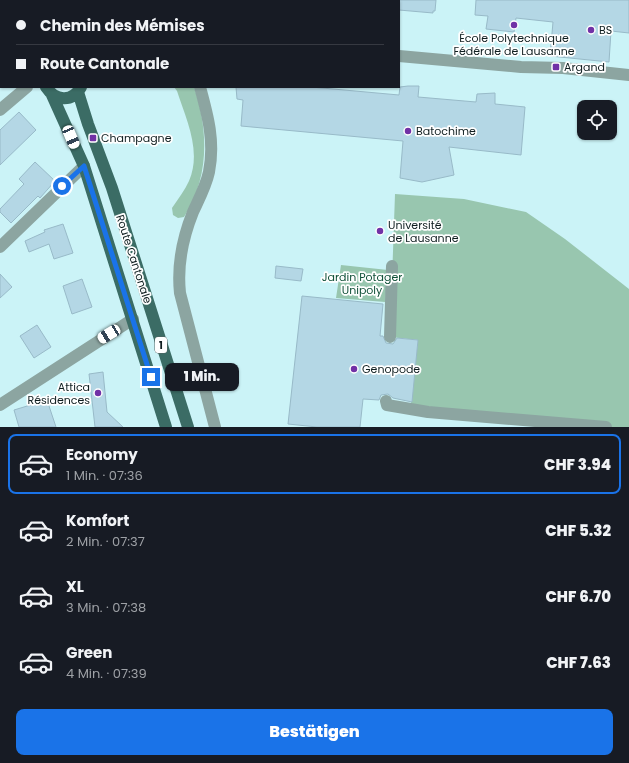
<!DOCTYPE html>
<html lang="de">
<meta charset="utf-8">
<style>
:root{--surface:#171b24;--page:#20242c;--text:#f1f3f6;--muted:#9ea1a6;--line:#363941;--accent:#1a73e8}
body{margin:0;font-family:Poppins,sans-serif;background:var(--page);color:var(--text);height:100vh;display:flex;flex-direction:column;font-size:15px;white-space:nowrap}
*{box-sizing:border-box;margin:0}
p{font-size:13px;color:var(--muted)}
.icon{flex:none;width:22px;height:22px;fill:none;stroke:currentColor;stroke-width:2;stroke-linecap:round;stroke-linejoin:round}
.map{position:relative;height:427px;overflow:hidden}
.side{display:flex;flex-direction:column;background:var(--surface);flex:1}
.side>*{flex:none}
.guide{position:absolute;left:0px;top:0px;width:400px;height:88px;box-shadow:0 1px 3px #0004;display:grid;align-content:center;height:88px;padding:0 16px;background:var(--surface)}
.fabs{position:absolute;left:577px;top:100px;display:grid;gap:8px}
.fabs a{display:grid;place-items:center;width:40px;height:40px;border-radius:8px;background:var(--surface);box-shadow:0 1px 3px #0004;font-size:20px}
.end{position:absolute;width:18px;height:18px;margin:-9px;border:5px solid #1a73e8;background:#fff;box-shadow:0 0 0 2px #fff}
.from{border-radius:50%}
.bubble{position:absolute;height:28px;border-radius:8px;background:var(--surface);box-shadow:0 1px 3px #0004;font-size:13px;font-weight:800;line-height:28px;text-align:center}
.car{position:absolute;width:12px;height:24px;margin:-12px -6px;border-radius:5px;box-shadow:0 0 3px 1px #0007;background:linear-gradient(#fff 24%,#345 0 40%,#fff 0 76%,#345 0 86%,#fff 0)}
.guide b{display:flex;align-items:center;gap:14px;height:38px;font-size:15px}
.guide b+b{border-top:1px solid var(--line)}
.guide i{width:10px;height:10px;background:var(--text)}
ul{padding:7px 0 0;list-style:none}
li{display:flex;align-items:center;gap:12px;height:60px;margin:0 8px 6px;padding:0 8px;border:2px solid transparent;border-radius:8px}
li div{flex:1}
li b{display:block;font-size:15px}
li em{font-style:normal;font-weight:800}
li.selected{border-color:var(--accent)}
li>.icon{width:36px;height:36px;stroke-width:1.5}
.cta{display:flex;gap:8px;margin-top:auto;padding:8px 16px}
.cta a{flex:1;height:46px;border-radius:8px;background:var(--accent);color:#fff;font-size:16px;font-weight:800;line-height:46px;text-align:center}
.map>svg:first-child{display:block}
.green{fill:#98c6af}
.building{fill:#b4d7e5;stroke:#98bac8}
.lines{fill:none;stroke-linecap:round;stroke-linejoin:round}
.minor{stroke:#8ca5a1;stroke-width:12}
.major{stroke:#3b6c65;stroke-width:12}
.route{stroke:#1a73e8;stroke-width:5}
.poi-dot{fill:#7131a6;stroke:#fff;stroke-width:1.5}
.labels{text-anchor:middle;stroke-width:3.5;stroke-linejoin:round;paint-order:stroke}
.shield{fill:#fff;stroke:#576263;stroke-width:1}
.shield-label{font-size:10px;font-weight:bold;fill:#0f1e20}
.poi-label{font-size:11px;fill:#0f1e20;stroke:#fff;text-anchor:start}
.street-label{font-size:11px;fill:#0f1e20;stroke:#fff}
.park-label{font-size:11px;fill:#105038;stroke:#fff}
</style>
<div class="map">
<svg width="629" height="427" viewBox="0 0 629 427">
<rect width="100%" height="100%" fill="#cbf3f7"/>
<path class="green" d="M174,87H194C209,131 209,178 184,217L178,218L173,215L172,208C178,199 185,190 189,181C202,151 186,119 177,91Z
M395,194L464,199L526,212L565,239L629,289V427H584L428,412L411,403L418,340L390,337Z
M341,265L388,270L385,302L336,298Z"/>
<path class="building" d="M399,0H436L435,11H433V13L399,10Z
M476,0H629V33L611,31L609,62L550,56L553,22L516,18L514,32L486,29L488,16L475,15Z
M408,86H419L418,97L476,102L477,94L495,93V104L525,107L521,155L449,147L454,175L422,182L400,178L403,141L241,126L243,100L237,99L236,87H311L399,95L400,87Z
M19,112L36,130L0,165V130Z
M35,162L55,181L40,198L38,196L11,223L0,212V209L24,184L19,179Z
M63,224L73,253L54,259L49,244L29,252L25,241L45,232L44,230Z
M276,266L303,269L301,281L275,278Z
M0,274L12,287L0,298Z
M82,279L92,307L72,314L63,286Z
M302,296L383,304L380,336H383L386,343L393,344L397,338L418,340L412,402L393,398L388,394L381,395L379,400L363,399L360,427H317L288,424Z
M37,325L51,347L34,358L20,336Z
M103,372L107,412L123,427H95L89,374Z
M47,400L56,427H19L14,410Z"/>
<g class="lines">
<path class="minor" d="M311,1V0
M399,56L521,67L563,68L629,75
M200,87C208,116 215,142 209,172C206,186 199,199 193,212C183,237 177,265 180,293L215,427
M0,110L27,87
M0,247L84,166
M390,337L392,266
M386,401L387,405L428,412L606,427
M0,405L133,319"/>
<path class="major" d="M23,0L24,1
M47,0V1
M46,87C55,101 72,103 81,87
M78,92L88,124L112,188L188,427
M52,95L84,166L166,427"/>
</g>
<g class="lines">
<path class="route" d="M62,186L84,166L151,377"/>
</g>
<g class="poi-dot">
<circle cx="514" cy="25" r="4"/>
<circle cx="591" cy="30" r="4"/>
<rect x="552" y="63" width="8" height="8" rx="2"/>
<circle cx="408" cy="131" r="4"/>
<rect x="89" y="134" width="8" height="8" rx="2"/>
<circle cx="380" cy="231" r="4"/>
<circle cx="354" cy="369" r="4"/>
<circle cx="98" cy="393" r="4"/>
</g>
<g class="labels">
<rect class="shield" x="155" y="337" width="12" height="16" rx="3"/>
<g class="shield-label">
<text x="161" y="349">1</text>
</g>
<g class="poi-label">
<text x="599" y="34">BS</text>
<text x="514" y="42" text-anchor="middle">École Polytechnique<tspan x="514" dy="13">Fédérale de Lausanne</tspan></text>
<text x="564" y="71">Argand</text>
<text x="416" y="135">Batochime</text>
<text x="101" y="142">Champagne</text>
<text x="388" y="229">Université<tspan x="388" dy="13">de Lausanne</tspan></text>
<text x="362" y="373">Genopode</text>
<text x="90" y="391" text-anchor="end">Attica<tspan x="90" dy="13">Résidences</tspan></text>
</g>
<g class="street-label">
<text transform="translate(134 259) rotate(72)" y="4">Route Cantonale</text>
</g>
<g class="park-label">
<text x="362" y="281">Jardin Potager<tspan x="362" dy="13">Unipoly</tspan></text>
</g>
</g>
</svg>
<div class="fabs">
<a><svg class="icon" aria-label="locate" viewBox="0 0 24 24"><circle cx="12" cy="12" r="6"/><path d="M12 2v4M12 18v4M2 12h4M18 12h4"/></svg></a>
</div>
<i class="end from" style="left:62px;top:186px"></i>
<i class="end" style="left:151px;top:377px"></i>
<div class="bubble" style="left:165px;top:363px;width:74px">1 Min.</div>
<i class="car" style="left:71px;top:137px;rotate:157deg"></i>
<i class="car" style="left:109px;top:334px;rotate:239deg"></i>
<div class="guide">
<b><i class="from"></i>Chemin des Mémises</b>
<b><i></i>Route Cantonale</b>
</div>
</div>
<section class="side">
<ul>
<li class="selected"><svg class="icon" aria-label="car" viewBox="0 0 24 24"><path d="M5 17H2v-5l4-1 3-4h7l3 4 3 1v5h-3M9 17h6M6 11h13"/><circle cx="7" cy="17" r="2"/><circle cx="17" cy="17" r="2"/></svg><div><b>Economy</b><p>1 Min. · 07:36</p></div><em>CHF 3.94</em></li>
<li><svg class="icon" aria-label="car" viewBox="0 0 24 24"><path d="M5 17H2v-5l4-1 3-4h7l3 4 3 1v5h-3M9 17h6M6 11h13"/><circle cx="7" cy="17" r="2"/><circle cx="17" cy="17" r="2"/></svg><div><b>Komfort</b><p>2 Min. · 07:37</p></div><em>CHF 5.32</em></li>
<li><svg class="icon" aria-label="car" viewBox="0 0 24 24"><path d="M5 17H2v-5l4-1 3-4h7l3 4 3 1v5h-3M9 17h6M6 11h13"/><circle cx="7" cy="17" r="2"/><circle cx="17" cy="17" r="2"/></svg><div><b>XL</b><p>3 Min. · 07:38</p></div><em>CHF 6.70</em></li>
<li><svg class="icon" aria-label="car" viewBox="0 0 24 24"><path d="M5 17H2v-5l4-1 3-4h7l3 4 3 1v5h-3M9 17h6M6 11h13"/><circle cx="7" cy="17" r="2"/><circle cx="17" cy="17" r="2"/></svg><div><b>Green</b><p>4 Min. · 07:39</p></div><em>CHF 7.63</em></li>
</ul>
<div class="cta"><a>Bestätigen</a></div>
</section>
